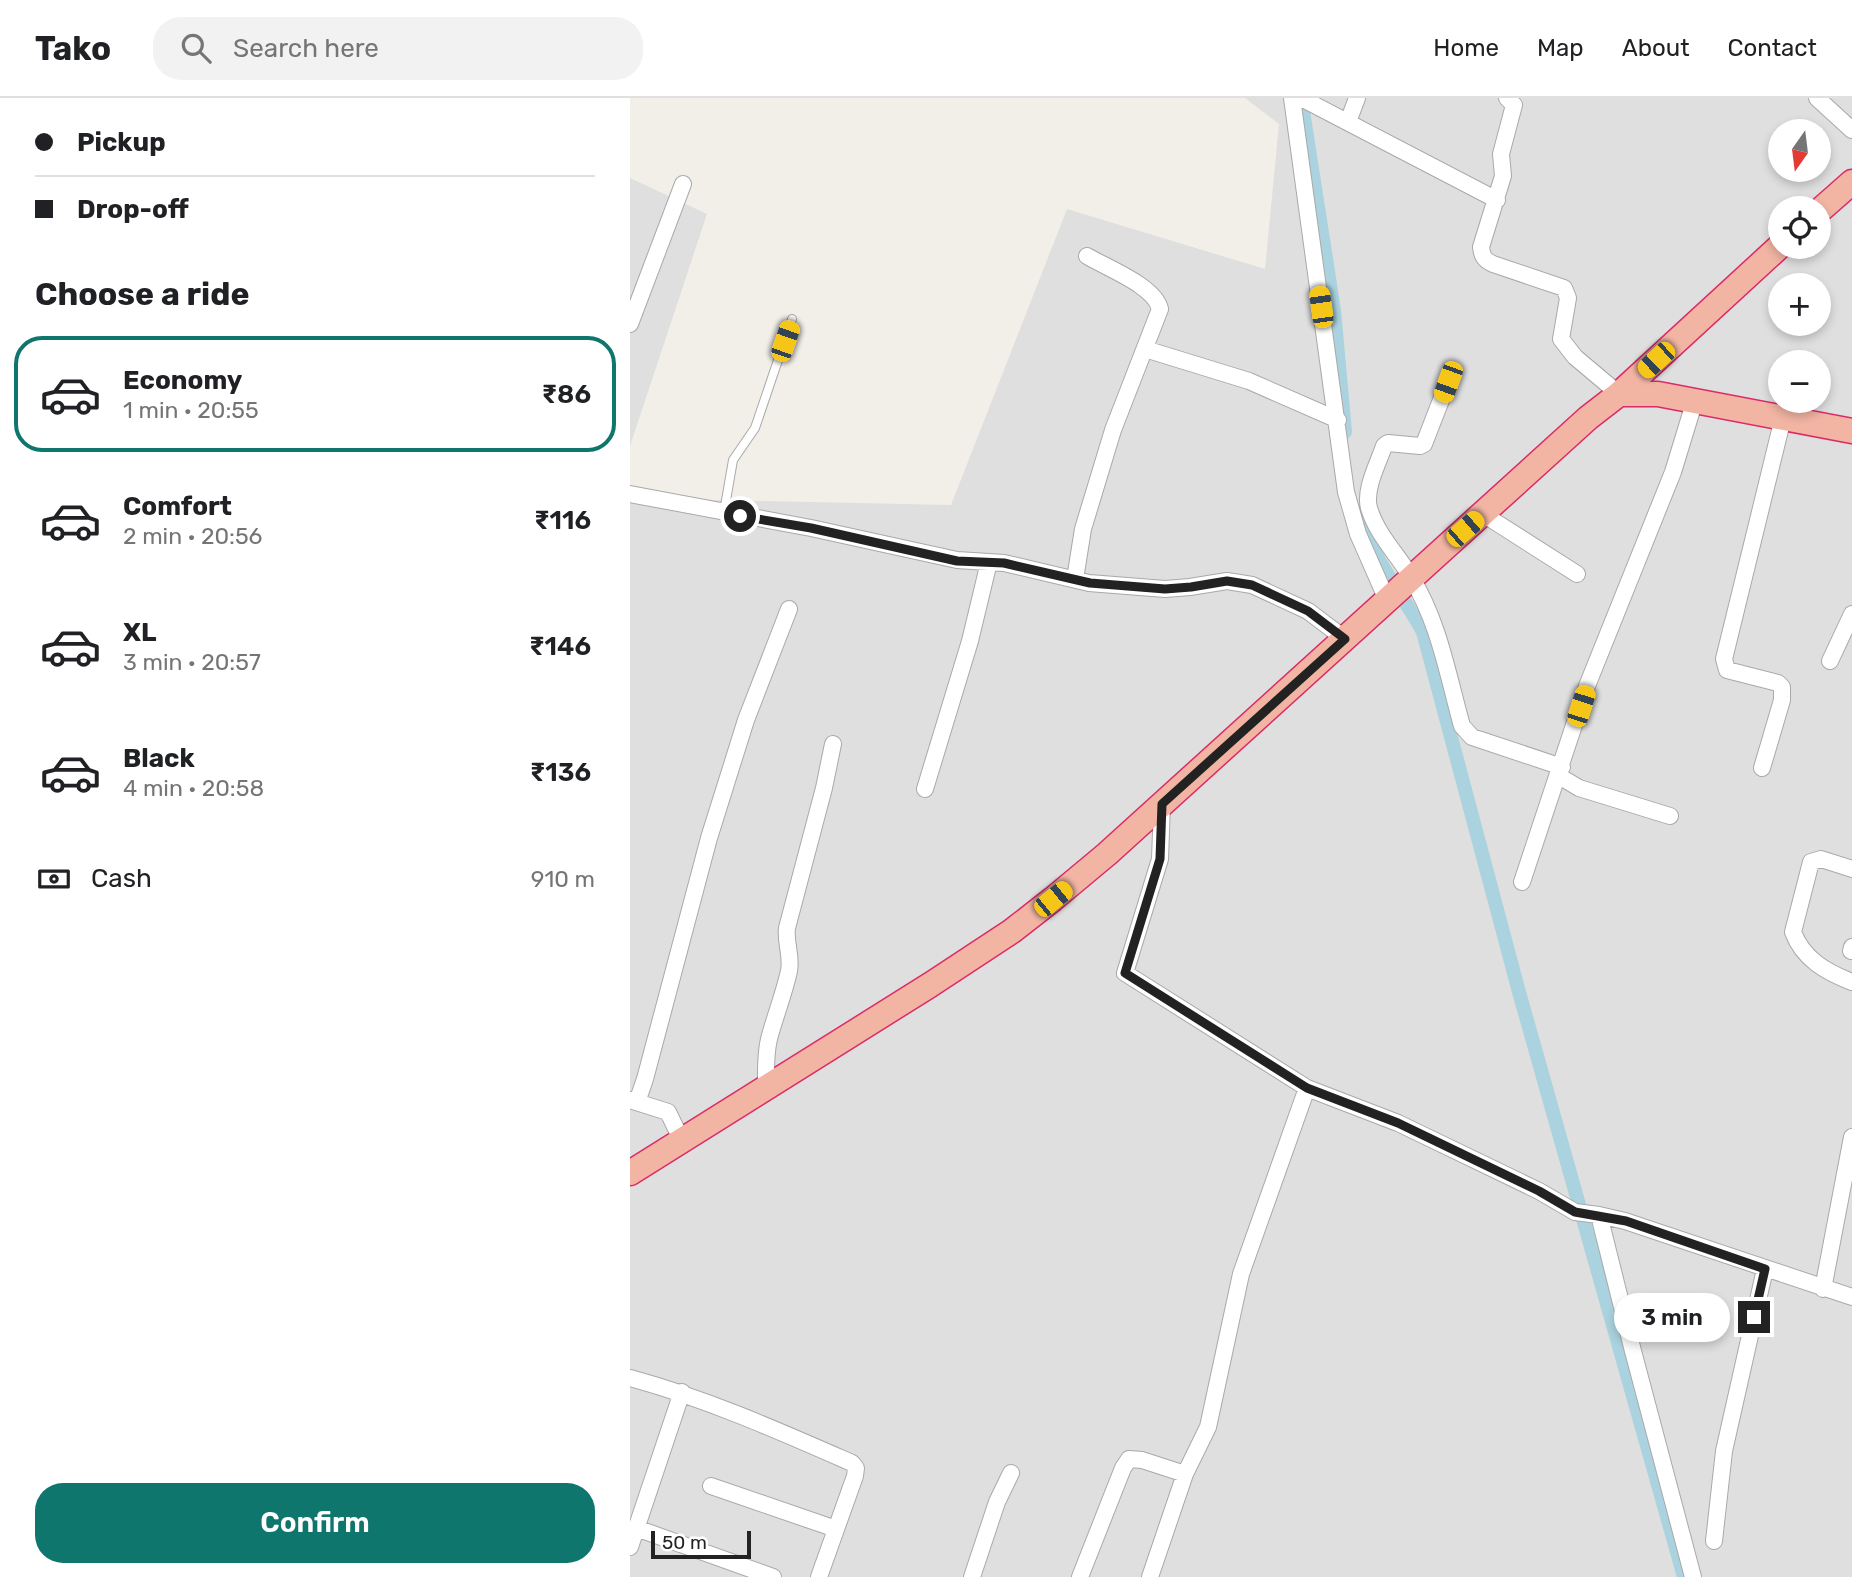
<!DOCTYPE html>
<meta charset="utf-8">
<style>
:root{--surface:#fff;--page:#f2f2f2;--text:#202124;--muted:#757577;--line:#e0e0e0;--accent:#0f766e}
body{margin:0;font-family:Rubik,sans-serif;background:var(--page);color:var(--text);height:100vh;display:flex;flex-direction:column;font-size:26px;white-space:nowrap}
*{box-sizing:border-box;margin:0}
p{font-size:23px;color:var(--muted)}
.icon{flex:none;width:38px;height:38px;fill:none;stroke:currentColor;stroke-width:2;stroke-linecap:round;stroke-linejoin:round}
.map{position:relative;flex:1;overflow:hidden}
.drawer{display:flex;flex-direction:column;background:var(--surface);width:630px}
.drawer>*{flex:none}
.banner{display:grid;align-content:center;height:154px;padding:0 35px;background:var(--surface)}
.needle{width:46px;rotate:194deg}
.tools{position:absolute;left:1138px;top:21px;display:grid;gap:14px}
.tools a{display:grid;place-items:center;width:63px;height:63px;border-radius:50%;background:var(--surface);box-shadow:0 4px 10px #0003;font-size:35px}
.scale{position:absolute;left:21px;bottom:18px;width:100px;box-sizing:border-box;padding-left:7px;border:4px solid #222;border-top:0;font-size:19px;line-height:24px;white-space:nowrap;color:#222;-webkit-text-stroke:5px #fff;paint-order:stroke}
.end{position:absolute;width:32px;height:32px;margin:-16px;border:9px solid #222;background:#fff;box-shadow:0 0 0 4px #fff}
.from{border-radius:50%}
.bubble{position:absolute;height:49px;border-radius:24px;background:var(--surface);box-shadow:0 4px 10px #0003;font-size:23px;font-weight:600;line-height:49px;text-align:center}
.car{position:absolute;width:21px;height:42px;margin:-21px -10px;border-radius:9px;box-shadow:0 0 5px 2px #0007;background:linear-gradient(#f5c518 24%,#345 0 40%,#f5c518 0 76%,#345 0 86%,#f5c518 0)}
.banner b{display:flex;align-items:center;gap:24px;height:66px;font-size:26px}
.banner b+b{border-top:2px solid var(--line)}
.banner i{width:18px;height:18px;background:var(--text)}
ul{padding:0;list-style:none}
li{display:flex;align-items:center;gap:21px;height:116px;margin:0 14px 10px;padding:0 21px;border:4px solid transparent;border-radius:28px}
li div{flex:1}
li b{display:block;font-size:26px}
li em{font-style:normal;font-weight:600}
li.active{border-color:var(--accent)}
li>.icon{width:63px;height:63px;stroke-width:1.5}
h2{padding:0 35px;font-size:32px;line-height:84px}
.pay{display:flex;align-items:center;gap:18px;height:77px;padding:0 35px;font-size:26px}
.pay p{margin-inline-start:auto}
.button{display:flex;gap:14px;margin-top:auto;padding:14px 35px}
.button a{flex:1;height:80px;border-radius:28px;background:var(--accent);color:#fff;font-size:28px;font-weight:600;line-height:80px;text-align:center}
header{display:flex;align-items:center;gap:42px;box-sizing:border-box;height:98px;padding:0 35px;background:var(--surface);border-bottom:2px solid var(--line)}
header strong{font-size:33px}
nav{display:flex;gap:38px;margin-inline-start:auto;font-size:24px}
.search{width:490px;height:63px;background:var(--page);display:flex;align-items:center;gap:18px;box-sizing:border-box;padding:0 24px;border-radius:28px;color:var(--muted);font-size:26px}
main{display:flex;flex:1;min-height:0}
.map>svg:first-child{display:block}
.residential{fill:#e0dfdf;fill-rule:evenodd}
.lines{fill:none;stroke-linecap:round;stroke-linejoin:round}
.canal{stroke:#aad3df;stroke-width:14}
.service-casing{stroke:#a9a9a9;stroke-width:10}
.minor-casing{stroke:#a9a9a9;stroke-width:18}
.trunk-casing{stroke:#dc2a67;stroke-width:27}
.service{stroke:#fff;stroke-width:8}
.minor{stroke:#fff;stroke-width:16}
.trunk{stroke:#f2b4a3;stroke-width:24}
.route{stroke:#222;stroke-width:9}
</style>
<header>
<strong>Tako</strong>
<div class="search"><svg class="icon" aria-label="search" viewBox="0 0 24 24"><circle cx="10" cy="10" r="6"/><path d="M15 15l6 6"/></svg>Search here</div>
<nav><a>Home</a><a>Map</a><a>About</a><a>Contact</a></nav>
</header>
<main>
<section class="drawer">
<div class="banner">
<b><i class="from"></i>Pickup</b>
<b><i></i>Drop-off</b>
</div>
<h2>Choose a ride</h2>
<ul>
<li class="active"><svg class="icon" aria-label="car" viewBox="0 0 24 24"><path d="M5 17H2v-5l4-1 3-4h7l3 4 3 1v5h-3M9 17h6M6 11h13"/><circle cx="7" cy="17" r="2"/><circle cx="17" cy="17" r="2"/></svg><div><b>Economy</b><p>1 min · 20:55</p></div><em>₹86</em></li>
<li><svg class="icon" aria-label="car" viewBox="0 0 24 24"><path d="M5 17H2v-5l4-1 3-4h7l3 4 3 1v5h-3M9 17h6M6 11h13"/><circle cx="7" cy="17" r="2"/><circle cx="17" cy="17" r="2"/></svg><div><b>Comfort</b><p>2 min · 20:56</p></div><em>₹116</em></li>
<li><svg class="icon" aria-label="car" viewBox="0 0 24 24"><path d="M5 17H2v-5l4-1 3-4h7l3 4 3 1v5h-3M9 17h6M6 11h13"/><circle cx="7" cy="17" r="2"/><circle cx="17" cy="17" r="2"/></svg><div><b>XL</b><p>3 min · 20:57</p></div><em>₹146</em></li>
<li><svg class="icon" aria-label="car" viewBox="0 0 24 24"><path d="M5 17H2v-5l4-1 3-4h7l3 4 3 1v5h-3M9 17h6M6 11h13"/><circle cx="7" cy="17" r="2"/><circle cx="17" cy="17" r="2"/></svg><div><b>Black</b><p>4 min · 20:58</p></div><em>₹136</em></li>
</ul>
<div class="pay"><svg class="icon" aria-label="cash" viewBox="0 0 24 24"><path d="M3 7h18v10H3z"/><circle cx="12" cy="12" r="2"/></svg>Cash<p>910 m</p></div>
<div class="button"><a>Confirm</a></div>
</section>
<div class="map">
<svg width="1222" height="1479" viewBox="0 0 1222 1479">
<rect width="100%" height="100%" fill="#f2efe9"/>
<path class="residential" d="M615,0H1222V1479H0V400L321,407L437,111L635,171L649,26ZM1150,33H1188V72H1150ZM1150,110H1188V149H1150ZM1150,187H1188V226H1150ZM1150,264H1188V303H1150Z
M0,80L77,116L0,348Z"/>
<g class="lines">
<path class="canal" d="M671,0L704,212L715,334
M732,423C744,463 773,497 793,534L889,894L1054,1479"/>
<defs>
<path id="service" d="M94,414L103,362L125,330L162,221"/>
<path id="minor" d="M662,0L716,394L728,436L757,502
M671,0L867,102
M877,0L884,7L871,56L873,78L851,149C852,158 854,162 863,166L934,190L938,200L931,241L945,259L989,296
M1187,0L1222,32
M718,24L727,0
M0,226L53,86
M515,251L619,283L708,322
M818,284L794,346L790,348L758,345L754,348C748,366 734,391 739,410C747,437 768,457 781,479C809,524 818,578 832,628L842,639L932,669
M0,396L181,430L327,462L374,465L459,485L535,491L560,489L597,483L622,487L678,513L715,541
M853,416L947,476
M445,481L453,431L483,332L530,211C525,188 477,170 457,158
M1200,563L1222,516
M1132,670L1152,602V589L1148,585L1097,572L1094,561L1153,320
M929,678L949,690L1040,718
M295,691L340,543L359,464
M532,706L530,761L495,875L677,990L768,1025L909,1093L945,1114L969,1117L995,1123L1222,1199
M1222,771L1191,761L1181,764L1163,834C1173,861 1196,874 1222,884
M892,784L957,588L1043,374L1065,302
M1221,853L1222,849
M136,990C136,974 135,958 139,941C145,918 154,896 159,873C162,857 155,845 157,830L194,690L203,646
M0,1002L38,1014L52,1043
M7,1004L15,981L79,740L116,622L159,511
M969,1117L1003,1253L1063,1479
M1193,1191L1222,1039
M0,1280C77,1301 149,1333 222,1365L226,1370L225,1378L189,1479
M81,1388L206,1431
M6,1430L143,1479
M1084,1443L1094,1353L1135,1171
M0,1449L52,1294
M342,1479L367,1404L381,1375
M450,1479L493,1370L499,1361L512,1362L555,1376
M520,1479L555,1376L578,1329L611,1176L677,990"/>
<path id="trunk" d="M1188,114L1222,84
M989,296H1028L1222,333
M0,1075L300,887L382,833L423,801L477,756L958,320L989,296L1150,148"/>
</defs>
<use href="#service" class="service-casing"/>
<use href="#minor" class="minor-casing"/>
<use href="#trunk" class="trunk-casing"/>
<use href="#service" class="service"/>
<use href="#minor" class="minor"/>
<use href="#trunk" class="trunk"/>
</g>
<g class="lines">
<path class="route" d="M110,418L181,430L327,463L374,465L460,485L535,491L561,489L597,483L622,487L678,513L715,541L532,706L530,761L495,875L677,990L768,1025L909,1093L945,1114L996,1123L1135,1171L1124,1219"/>
</g>
</svg>
<div class="tools">
<a><svg class="needle" viewBox="-14 -14 28 28"><path d="M0-13l5 13h-10z" fill="#e53935"/><path d="M0 13l5-13h-10z" fill="#757577"/></svg></a>
<a><svg class="icon" aria-label="locate" viewBox="0 0 24 24"><circle cx="12" cy="12" r="6"/><path d="M12 2v4M12 18v4M2 12h4M18 12h4"/></svg></a>
<a>+</a>
<a>−</a>
</div>
<div class="scale">50 m</div>
<i class="end from" style="left:110px;top:418px"></i>
<i class="end" style="left:1124px;top:1219px"></i>
<div class="bubble" style="left:984px;top:1195px;width:116px">3 min</div>
<i class="car" style="left:691px;top:209px;rotate:352deg"></i>
<i class="car" style="left:155px;top:243px;rotate:19deg"></i>
<i class="car" style="left:1026px;top:262px;rotate:227deg"></i>
<i class="car" style="left:818px;top:284px;rotate:200deg"></i>
<i class="car" style="left:835px;top:431px;rotate:49deg"></i>
<i class="car" style="left:951px;top:608px;rotate:18deg"></i>
<i class="car" style="left:423px;top:801px;rotate:51deg"></i>
</div>
</main>
